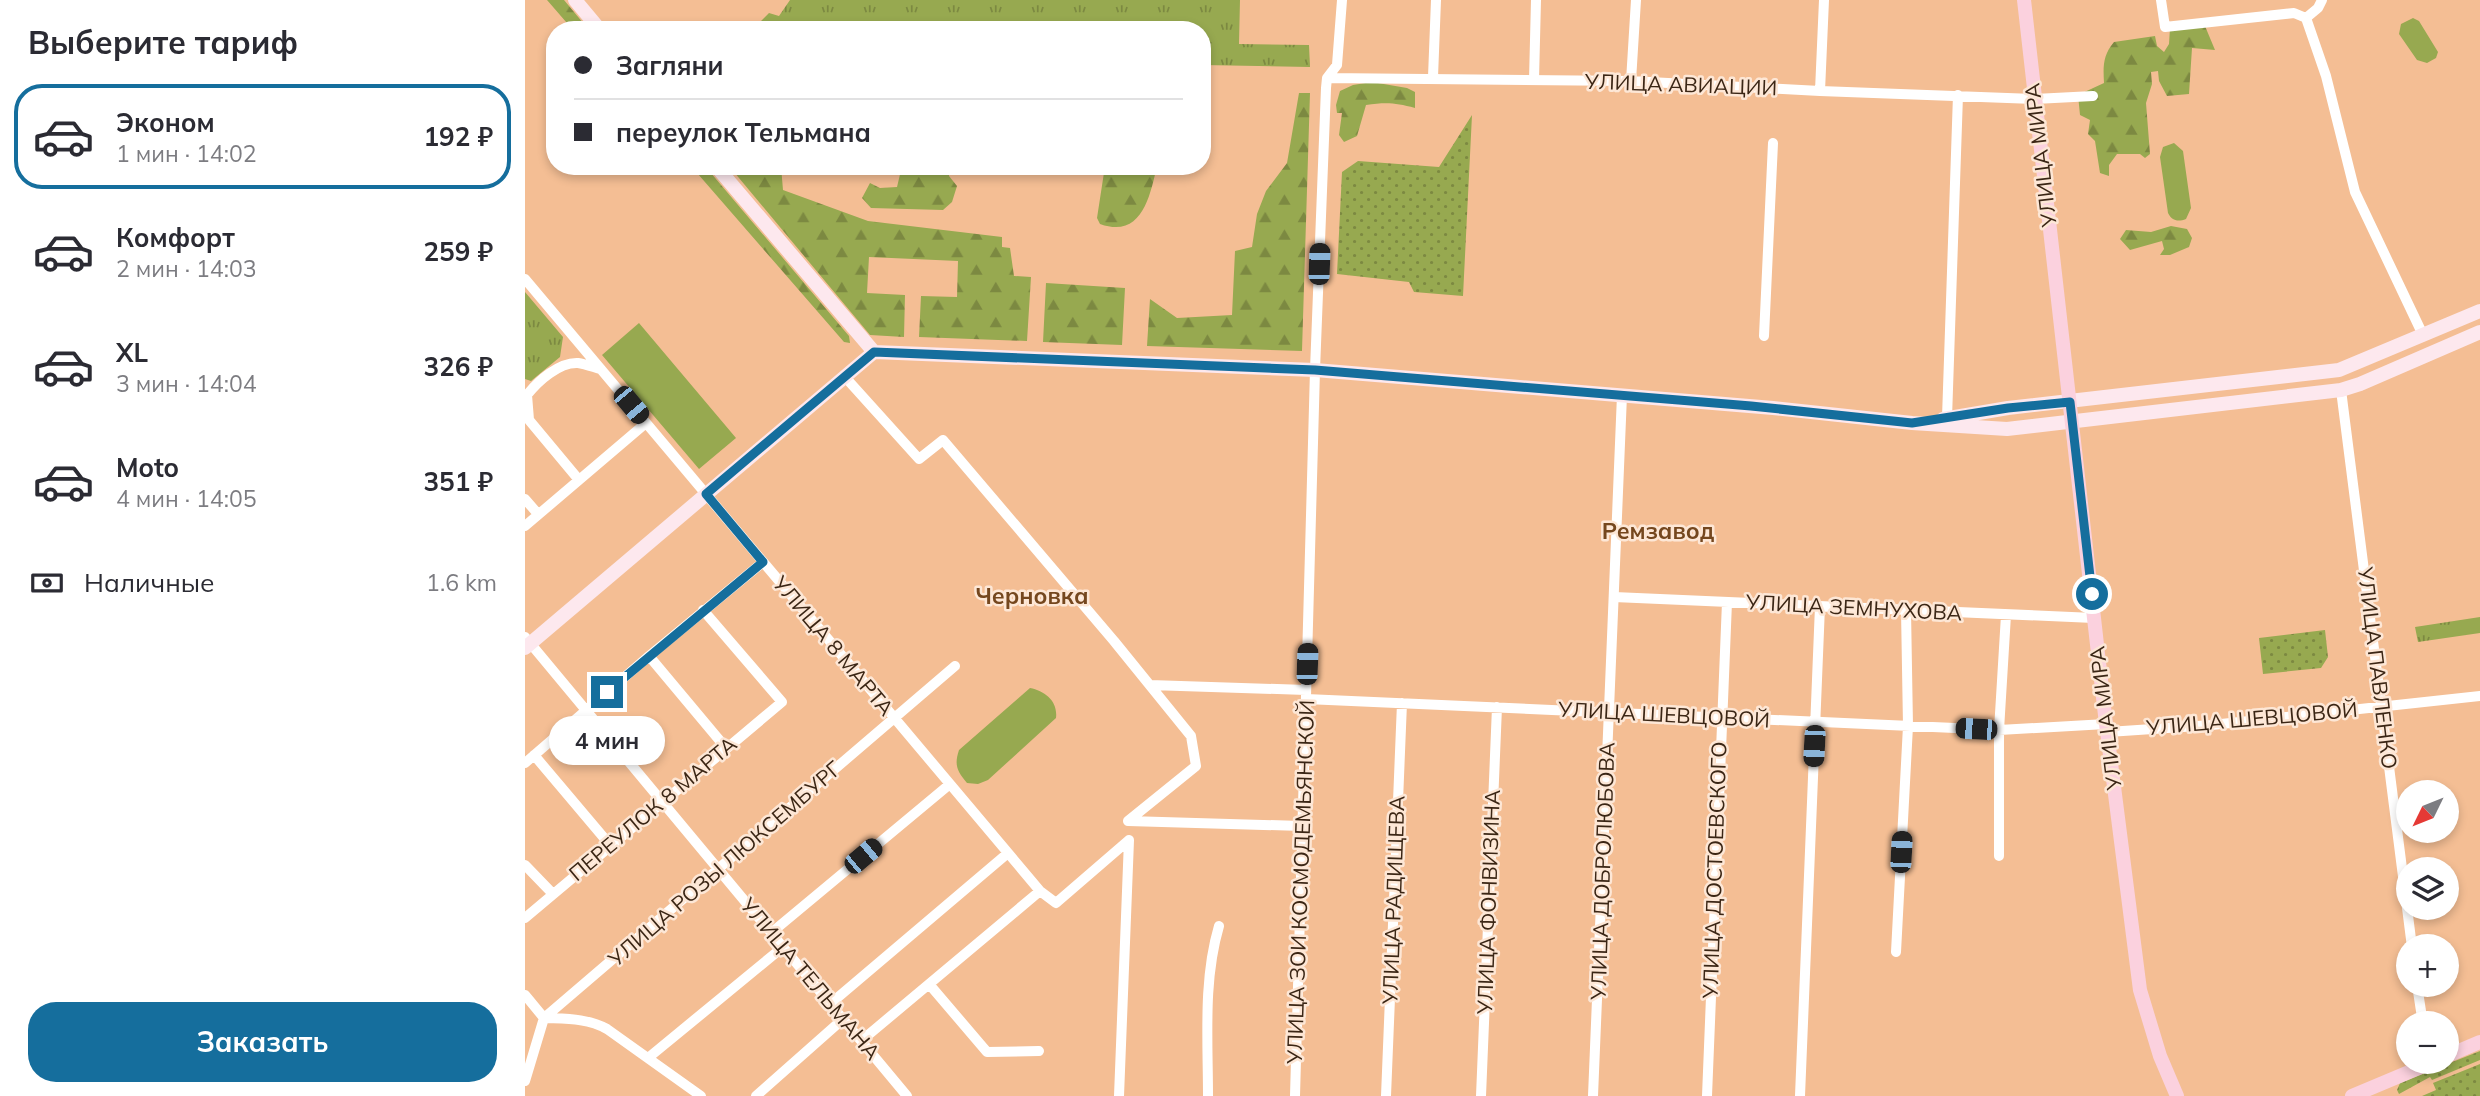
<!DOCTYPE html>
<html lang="ru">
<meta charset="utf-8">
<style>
:root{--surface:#fff;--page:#f7f7f7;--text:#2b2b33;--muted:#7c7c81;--line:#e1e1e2;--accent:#156e9d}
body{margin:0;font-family:Mulish,sans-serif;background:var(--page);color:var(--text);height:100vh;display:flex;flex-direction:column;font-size:26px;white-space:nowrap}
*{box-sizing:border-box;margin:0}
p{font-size:23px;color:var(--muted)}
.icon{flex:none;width:38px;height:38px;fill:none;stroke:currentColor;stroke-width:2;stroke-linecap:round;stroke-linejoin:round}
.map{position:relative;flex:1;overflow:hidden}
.side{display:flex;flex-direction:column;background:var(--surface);width:525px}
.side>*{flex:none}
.hud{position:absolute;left:21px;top:21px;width:665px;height:154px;border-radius:28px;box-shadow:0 4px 10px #0003;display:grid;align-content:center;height:154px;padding:0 28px;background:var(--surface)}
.needle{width:46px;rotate:227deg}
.fabs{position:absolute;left:1871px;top:780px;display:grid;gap:14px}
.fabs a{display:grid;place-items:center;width:63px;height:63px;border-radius:50%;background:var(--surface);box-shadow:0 4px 10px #0003;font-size:35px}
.end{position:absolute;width:32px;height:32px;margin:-16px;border:9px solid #156e9d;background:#fff;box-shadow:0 0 0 4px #fff}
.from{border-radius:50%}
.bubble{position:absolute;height:49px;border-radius:24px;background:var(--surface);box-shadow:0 4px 10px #0003;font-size:23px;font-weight:700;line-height:49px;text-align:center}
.car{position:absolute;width:21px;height:42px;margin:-21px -10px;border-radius:9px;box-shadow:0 0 5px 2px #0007;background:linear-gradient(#222 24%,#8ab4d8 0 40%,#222 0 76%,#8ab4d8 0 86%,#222 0)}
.hud b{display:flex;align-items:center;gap:24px;height:66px;font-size:26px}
.hud b+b{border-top:2px solid var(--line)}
.hud i{width:18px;height:18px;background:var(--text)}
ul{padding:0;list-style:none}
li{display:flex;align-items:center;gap:21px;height:105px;margin:0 14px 10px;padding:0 14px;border:4px solid transparent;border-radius:28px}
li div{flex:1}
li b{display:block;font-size:26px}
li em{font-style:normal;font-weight:700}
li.selected{border-color:var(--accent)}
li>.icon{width:63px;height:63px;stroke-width:1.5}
h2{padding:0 28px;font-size:32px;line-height:84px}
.pay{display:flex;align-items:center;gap:18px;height:77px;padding:0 28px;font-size:26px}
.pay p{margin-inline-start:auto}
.primary-button{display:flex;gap:14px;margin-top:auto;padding:14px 28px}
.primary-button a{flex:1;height:80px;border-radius:28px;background:var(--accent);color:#fff;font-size:28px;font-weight:700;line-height:80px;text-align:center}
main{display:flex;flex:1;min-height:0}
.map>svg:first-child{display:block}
.grass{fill:url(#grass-dots)}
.forest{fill:url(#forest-firs)}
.park{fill:url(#park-tufts)}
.pitch{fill:#97a950}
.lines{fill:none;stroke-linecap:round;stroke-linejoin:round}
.minor{stroke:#fff;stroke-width:10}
.secondary{stroke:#fde8ee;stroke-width:14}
.primary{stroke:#fbd1de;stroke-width:14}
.route{stroke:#156e9d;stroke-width:9}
.labels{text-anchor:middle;stroke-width:5;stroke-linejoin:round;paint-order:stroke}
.street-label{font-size:21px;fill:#3b2615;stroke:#fde7d6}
.neighbourhood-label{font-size:23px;font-weight:bold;fill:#75471e;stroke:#fde7d6}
</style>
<main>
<section class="side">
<h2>Выберите тариф</h2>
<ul>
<li class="selected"><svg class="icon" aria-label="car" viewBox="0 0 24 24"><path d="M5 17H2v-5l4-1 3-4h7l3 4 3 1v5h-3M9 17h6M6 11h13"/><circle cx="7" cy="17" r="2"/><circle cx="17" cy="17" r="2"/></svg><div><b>Эконом</b><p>1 мин · 14:02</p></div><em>192 ₽</em></li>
<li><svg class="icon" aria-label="car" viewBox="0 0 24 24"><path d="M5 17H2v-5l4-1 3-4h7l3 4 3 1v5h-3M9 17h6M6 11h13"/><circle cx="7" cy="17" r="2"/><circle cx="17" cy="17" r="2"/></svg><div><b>Комфорт</b><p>2 мин · 14:03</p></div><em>259 ₽</em></li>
<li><svg class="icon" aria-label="car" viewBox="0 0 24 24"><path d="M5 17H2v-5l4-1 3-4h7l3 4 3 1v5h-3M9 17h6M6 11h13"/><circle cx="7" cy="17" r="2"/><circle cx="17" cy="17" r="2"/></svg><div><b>XL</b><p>3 мин · 14:04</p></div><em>326 ₽</em></li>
<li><svg class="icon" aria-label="car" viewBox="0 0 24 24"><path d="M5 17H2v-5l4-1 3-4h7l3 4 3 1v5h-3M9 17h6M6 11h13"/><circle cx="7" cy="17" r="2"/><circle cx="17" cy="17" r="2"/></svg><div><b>Moto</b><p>4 мин · 14:05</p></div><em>351 ₽</em></li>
</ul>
<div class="pay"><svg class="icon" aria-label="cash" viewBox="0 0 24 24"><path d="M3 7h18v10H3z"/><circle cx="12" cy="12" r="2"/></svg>Наличные<p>1.6 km</p></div>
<div class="primary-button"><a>Заказать</a></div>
</section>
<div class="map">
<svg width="1955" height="1096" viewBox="0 0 1955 1096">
<defs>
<pattern id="grass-dots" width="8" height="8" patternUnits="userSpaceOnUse" patternTransform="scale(1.75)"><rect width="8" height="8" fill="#97a950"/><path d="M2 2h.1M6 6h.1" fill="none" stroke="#7c8941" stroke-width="1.8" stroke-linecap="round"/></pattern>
<pattern id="forest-firs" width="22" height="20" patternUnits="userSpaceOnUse" patternTransform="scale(1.75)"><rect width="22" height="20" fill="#97a950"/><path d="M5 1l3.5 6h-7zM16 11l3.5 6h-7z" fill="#7c8941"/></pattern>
<pattern id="park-tufts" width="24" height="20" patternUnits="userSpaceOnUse" patternTransform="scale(1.75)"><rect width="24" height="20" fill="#97a950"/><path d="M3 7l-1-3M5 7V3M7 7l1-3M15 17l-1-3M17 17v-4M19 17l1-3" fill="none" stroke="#7c8941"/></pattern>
</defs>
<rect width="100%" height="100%" fill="#f4be94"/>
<path class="grass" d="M947,115L938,296L889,292L884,282L812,274L817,172L833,161L914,167Z
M1800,630L1803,657L1796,668L1738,674L1734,638Z
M1955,1051V1060L1907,1080L1905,1077L1874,1094L1872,1090L1875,1083Z
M1955,1064V1096H1897L1911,1090L1908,1083Z"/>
<path class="forest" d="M22,0H39L64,30H48Z
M1680,26L1690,50L1667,48L1664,94L1642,96L1634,81L1633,71L1626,72L1627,84L1621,103L1625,154L1620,158L1615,154H1592L1584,165V176L1575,173L1570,141L1563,134L1565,120L1555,115L1553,95L1579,83C1578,66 1578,55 1589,42L1630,36L1632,46L1639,52L1644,44L1645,28Z
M847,82L882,88L890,92V108C871,103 862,102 841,105L832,136L819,142L814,135L817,113H812L811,105L815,91L828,85Z
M774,93H785L777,351L622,346L625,299L652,318L707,315L710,251L727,247L732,214L741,191L762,163Z
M166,166H180L324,336L325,343L319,342Z
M204,166H256L258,190L343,221L477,237V247L485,248L489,276L506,277L502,341L394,337L396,296L432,297L433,261L344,257L342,293L380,295L379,337L345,335Z
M377,166H424V176L432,186L427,202L418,210L346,208L337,198L345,183L355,188L372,187Z
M580,166H632C625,196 617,239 575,224L572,218Z
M1646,226L1662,229L1667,238L1664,247L1645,255H1635L1639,249L1637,241L1605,250L1595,239L1601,230L1626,232Z
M521,283L600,288L597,345L518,342Z"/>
<path class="park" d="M265,0H715L714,44L784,45L785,67L677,65V30H227L244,13L254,16Z
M0,292L38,337L35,357L6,381L0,379Z
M1955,617V633L1893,642L1890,627Z"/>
<path class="pitch" d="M1888,18L1894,21L1913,52L1911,58L1902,63L1892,60L1874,34L1876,24Z
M1649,143L1658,151L1666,208L1661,219C1653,222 1647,221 1643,213L1635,157L1638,147Z
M114,323L211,438L174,469L77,355Z
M505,688C520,691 533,701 531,718L463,780L453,784L442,783C432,771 429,765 434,750Z"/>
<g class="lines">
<path class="minor" d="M1636,0L1640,27L1769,13L1781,18
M1797,0L1793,8L1781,18L1801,76L1830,192L1898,335
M908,77L911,0
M802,78L1106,81L1295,91L1510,99L1568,96
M1009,80L1011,0
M1106,81L1111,0
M1295,91L1299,0
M0,279L515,891L531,903L604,840
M1239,336L1248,143
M320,377L394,459L418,440L589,641L666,736L671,766L603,821
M1816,390L1887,947
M1422,418L1433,95
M54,480L4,420L2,395C13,381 34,362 53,363C60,364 68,367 75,369
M0,499L13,514
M0,526L121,423
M1089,597L1569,618
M0,637L382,1096
M124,656L201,748
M625,685L781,690
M781,699L1474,730L1581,724
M1583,732L1687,725L1955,696
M9,755L85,845
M0,763L124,656L238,562
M603,821L777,826
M1474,856V730L1481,615
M0,865L28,894
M0,918L257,702L178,610
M246,933L425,784
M1371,952L1383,726L1381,610
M404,984L462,1052L514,1051
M1892,985L1898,1024
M0,995L19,1018C41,1019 62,1018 82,1029L176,1096
M305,1004L483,853
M336,1041L515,891
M123,1058L258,947
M0,1081L19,1018L430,666
M231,1096L318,1019
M594,1096L604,840
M683,1096C683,1040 678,980 694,926
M770,1096L790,370L801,88L802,78L812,65L817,0
M861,1096L877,703
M956,1096L972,707
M1068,1096L1097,395
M1182,1096L1202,602
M1275,1096L1295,606"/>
<path class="secondary" d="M50,0L75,30
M191,166L349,352
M1418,419L1483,408L1814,370L1955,311
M0,648L349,352L790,370L1248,408L1387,423L1482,429L1816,390L1835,384L1955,332"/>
<path class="primary" d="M1499,0L1581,724L1615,990L1635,1056L1652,1096
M1922,1056L1955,1042
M1827,1096L1908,1062"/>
</g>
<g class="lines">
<path class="route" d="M82,692L238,562L181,494L349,352L790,370L1226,406L1387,423L1483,408L1545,402L1567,594"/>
</g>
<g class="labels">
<g class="street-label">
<text transform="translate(1156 85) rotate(2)" y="7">УЛИЦА АВИАЦИИ</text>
<text transform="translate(1516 155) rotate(-97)" y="7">УЛИЦА МИРА</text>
<text transform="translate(1329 608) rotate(3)" y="7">УЛИЦА ЗЕМНУХОВА</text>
<text transform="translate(308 646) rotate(50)" y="7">УЛИЦА 8 МАРТА</text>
<text transform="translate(1852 668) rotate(83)" y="7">УЛИЦА ПАВЛЕНКО</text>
<text transform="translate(1139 715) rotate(3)" y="7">УЛИЦА ШЕВЦОВОЙ</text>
<text transform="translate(1581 718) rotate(-97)" y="7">УЛИЦА МИРА</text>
<text transform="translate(1727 719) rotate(-5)" y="7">УЛИЦА ШЕВЦОВОЙ</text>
<text transform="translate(128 809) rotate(-40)" y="7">ПЕРЕУЛОК 8 МАРТА</text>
<text transform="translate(200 864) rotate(-41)" y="7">УЛИЦА РОЗЫ ЛЮКСЕМБУРГ</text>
<text transform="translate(1190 870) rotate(-88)" y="7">УЛИЦА ДОСТОЕВСКОГО</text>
<text transform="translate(1078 871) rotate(-88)" y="7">УЛИЦА ДОБРОЛЮБОВА</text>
<text transform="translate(776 882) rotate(-88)" y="7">УЛИЦА ЗОИ КОСМОДЕМЬЯНСКОЙ</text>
<text transform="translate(869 900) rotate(-88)" y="7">УЛИЦА РАДИЩЕВА</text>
<text transform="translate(964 902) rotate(-88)" y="7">УЛИЦА ФОНВИЗИНА</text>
<text transform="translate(285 979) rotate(50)" y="7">УЛИЦА ТЕЛЬМАНА</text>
</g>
<g class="neighbourhood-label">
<text x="1133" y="539">Ремзавод</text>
<text x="507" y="604">Черновка</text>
</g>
</g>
</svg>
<div class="fabs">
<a><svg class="needle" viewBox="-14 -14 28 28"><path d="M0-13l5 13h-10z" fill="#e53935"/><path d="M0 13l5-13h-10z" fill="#7c7c81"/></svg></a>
<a><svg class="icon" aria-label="layers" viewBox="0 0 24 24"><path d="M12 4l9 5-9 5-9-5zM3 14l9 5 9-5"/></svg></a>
<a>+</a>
<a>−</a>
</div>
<i class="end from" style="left:1567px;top:594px"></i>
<i class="end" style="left:82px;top:692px"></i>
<div class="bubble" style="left:24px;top:716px;width:116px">4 мин</div>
<i class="car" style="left:794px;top:264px;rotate:2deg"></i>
<i class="car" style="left:106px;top:405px;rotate:140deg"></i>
<i class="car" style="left:782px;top:664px;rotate:2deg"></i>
<i class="car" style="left:1451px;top:729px;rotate:273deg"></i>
<i class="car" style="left:1289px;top:746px;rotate:183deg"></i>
<i class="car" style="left:1376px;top:852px;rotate:3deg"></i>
<i class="car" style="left:338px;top:856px;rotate:50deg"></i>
<div class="hud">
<b><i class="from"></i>Загляни</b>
<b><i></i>переулок Тельмана</b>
</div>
</div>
</main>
